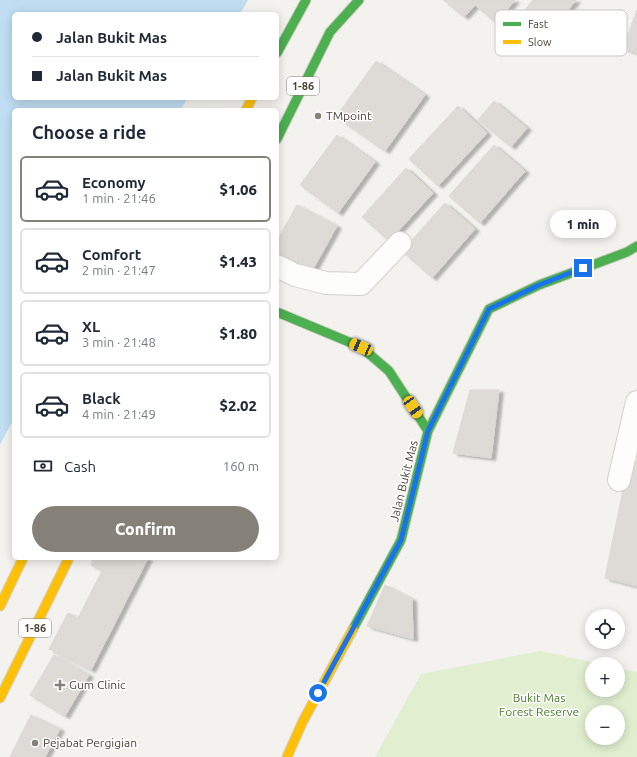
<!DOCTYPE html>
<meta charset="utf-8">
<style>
:root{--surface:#fff;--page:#f6f6f7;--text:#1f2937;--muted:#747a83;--line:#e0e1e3;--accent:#868178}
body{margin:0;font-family:Ubuntu,sans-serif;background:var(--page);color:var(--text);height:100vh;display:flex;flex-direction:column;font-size:15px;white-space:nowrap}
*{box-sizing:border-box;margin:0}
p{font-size:13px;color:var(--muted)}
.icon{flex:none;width:22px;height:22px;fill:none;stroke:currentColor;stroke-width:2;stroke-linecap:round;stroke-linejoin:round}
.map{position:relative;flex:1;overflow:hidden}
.details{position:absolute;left:12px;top:108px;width:267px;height:452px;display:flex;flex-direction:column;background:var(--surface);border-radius:6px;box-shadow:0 2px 10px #0003}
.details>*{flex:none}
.top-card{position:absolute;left:12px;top:12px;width:267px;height:88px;border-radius:6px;box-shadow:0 2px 10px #0003;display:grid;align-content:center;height:88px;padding:0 20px;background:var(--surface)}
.tools{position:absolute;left:585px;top:609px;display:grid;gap:8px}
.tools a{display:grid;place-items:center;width:40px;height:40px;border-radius:50%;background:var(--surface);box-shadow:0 2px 10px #0003;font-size:20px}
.end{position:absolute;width:18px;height:18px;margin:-9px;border:5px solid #1a73e8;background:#fff;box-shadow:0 0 0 2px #fff}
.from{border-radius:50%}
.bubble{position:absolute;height:28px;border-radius:14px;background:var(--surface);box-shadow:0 2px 10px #0003;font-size:13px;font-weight:800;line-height:28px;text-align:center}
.car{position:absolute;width:12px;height:24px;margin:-12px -6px;border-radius:5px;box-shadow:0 0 3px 1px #0007;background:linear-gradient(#f5c518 24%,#345 0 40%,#f5c518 0 76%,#345 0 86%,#f5c518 0)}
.top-card b{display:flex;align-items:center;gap:14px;height:38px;font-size:15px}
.top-card b+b{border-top:1px solid var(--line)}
.top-card i{width:10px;height:10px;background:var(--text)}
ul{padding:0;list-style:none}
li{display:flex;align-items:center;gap:12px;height:66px;margin:0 8px 6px;padding:0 12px;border:2px solid var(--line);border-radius:6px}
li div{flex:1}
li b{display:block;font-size:15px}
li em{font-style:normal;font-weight:800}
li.on{border-color:var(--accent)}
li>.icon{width:36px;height:36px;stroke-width:1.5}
h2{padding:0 20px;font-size:18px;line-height:48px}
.pay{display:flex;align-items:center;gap:10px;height:44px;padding:0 20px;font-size:15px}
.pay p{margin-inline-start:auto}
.cta{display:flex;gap:8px;margin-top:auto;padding:8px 20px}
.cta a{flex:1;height:46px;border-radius:24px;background:var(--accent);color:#fff;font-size:16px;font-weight:800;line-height:46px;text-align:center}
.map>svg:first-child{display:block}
.green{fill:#e1eecf;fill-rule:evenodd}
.water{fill:#c0ddf1}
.building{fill:#dedbd6;stroke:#dcd9d4;filter:url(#shadow)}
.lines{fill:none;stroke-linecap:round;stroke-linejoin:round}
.street-casing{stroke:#d2d0cb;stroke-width:24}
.fast-casing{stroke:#d3cfc5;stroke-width:11}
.slow-casing{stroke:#d3cfc5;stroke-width:11}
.street{stroke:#fdfdfc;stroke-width:22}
.fast{stroke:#4caf50;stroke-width:9}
.slow{stroke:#ffc107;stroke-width:9}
.route{stroke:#1a73e8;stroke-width:5}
.poi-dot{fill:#868178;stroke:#fff;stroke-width:1.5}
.labels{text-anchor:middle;stroke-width:3;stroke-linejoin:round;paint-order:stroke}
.shield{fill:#fff;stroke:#817c74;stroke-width:1}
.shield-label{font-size:11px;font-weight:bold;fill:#4b4439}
.poi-label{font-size:12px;fill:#4b4439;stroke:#fff;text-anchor:start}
.street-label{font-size:12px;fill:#4b4439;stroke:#fff}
.park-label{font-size:12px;fill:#4a7f2a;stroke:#fff}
.key{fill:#fff;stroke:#c9c7c4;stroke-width:1}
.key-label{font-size:11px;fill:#4b4439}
</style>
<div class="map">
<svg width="637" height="757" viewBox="0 0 637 757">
<defs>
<filter id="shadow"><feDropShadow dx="4.5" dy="2.5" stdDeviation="1" flood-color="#0004"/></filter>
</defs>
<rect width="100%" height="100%" fill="#f4f2ee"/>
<path class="green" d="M541,651L601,664H592V690H618V668L637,672V757H375L421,674ZM592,712H618V738H592Z"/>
<path class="water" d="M0,0H248L240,14H14V98H188L180,110H14V418L0,445Z"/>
<path class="building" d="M443,0H515L496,23L475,5L464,17Z
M533,0H576L545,38L532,28L524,37L511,27Z
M637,10V53L623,48Z
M376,61L425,95L385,151L336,117Z
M494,101L527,128L511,147L478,120Z
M458,106L487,133L438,186L409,159Z
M337,135L375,162L338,213L300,185Z
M494,145L525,171L480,223L449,196Z
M406,168L433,193L389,241L362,217Z
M445,203L475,229L432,278L402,251Z
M297,205L337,226L312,271L277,252V241Z
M470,390H499L491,458L453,453Z
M629,460L637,461V586L605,578Z
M94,558H148L91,670L49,649L68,613L78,618L102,571L91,565Z
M385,585L412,599L413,639L367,626Z
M54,655L89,675L65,716L30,695Z
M31,715L60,729L45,757H10Z"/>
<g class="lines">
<defs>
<path id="street" d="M277,266L295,275L326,283L361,284L400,243
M619,480L637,402"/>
<path id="fast" d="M277,53L306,0
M277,139L330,32L359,0
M277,312L361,347L389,371L428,431
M353,629L401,540L428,431L489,309L539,285L627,252L637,246"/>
<path id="slow" d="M246,110L252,98
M0,606L23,558
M0,698L69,558
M287,757L303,721L353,629"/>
</defs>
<use href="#street" class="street-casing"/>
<use href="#fast" class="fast-casing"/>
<use href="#slow" class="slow-casing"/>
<use href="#street" class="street"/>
<use href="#fast" class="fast"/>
<use href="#slow" class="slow"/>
</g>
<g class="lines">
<path class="route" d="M318,693L401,540L428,431L489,309L539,285L583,268"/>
</g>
<g class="poi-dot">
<circle cx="318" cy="116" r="4"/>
<path d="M58 679h4v4h4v4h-4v4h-4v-4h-4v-4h4z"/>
<circle cx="35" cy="743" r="4"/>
</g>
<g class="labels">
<g class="shield">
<rect x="287" y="77" width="32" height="18" rx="3"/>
<rect x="19" y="619" width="32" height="18" rx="3"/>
</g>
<g class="shield-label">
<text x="303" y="90">1-86</text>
<text x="35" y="632">1-86</text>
</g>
<g class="poi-label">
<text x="326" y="120">TMpoint</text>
<text x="69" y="689">Gum Clinic</text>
<text x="43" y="747">Pejabat Pergigian</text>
</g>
<g class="street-label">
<text transform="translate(404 481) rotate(-76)" y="4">Jalan Bukit Mas</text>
</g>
<g class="park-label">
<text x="539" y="702">Bukit Mas<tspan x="539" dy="14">Forest Reserve</tspan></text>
</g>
</g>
<rect x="495" y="10" width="132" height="46" rx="6" class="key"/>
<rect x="503" y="22" width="18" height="4" fill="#4caf50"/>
<rect x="503" y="40" width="18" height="4" fill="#ffc107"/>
<g class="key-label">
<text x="528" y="28">Fast</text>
<text x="528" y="46">Slow</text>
</g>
</svg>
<div class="tools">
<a><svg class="icon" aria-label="locate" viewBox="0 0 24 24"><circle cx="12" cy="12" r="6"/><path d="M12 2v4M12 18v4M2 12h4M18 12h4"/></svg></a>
<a>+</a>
<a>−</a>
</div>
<i class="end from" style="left:318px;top:693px"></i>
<i class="end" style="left:583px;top:268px"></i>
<div class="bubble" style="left:550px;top:210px;width:66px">1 min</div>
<i class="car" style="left:361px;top:347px;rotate:293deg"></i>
<i class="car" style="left:413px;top:407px;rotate:146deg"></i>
<div class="top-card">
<b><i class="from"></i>Jalan Bukit Mas</b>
<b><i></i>Jalan Bukit Mas</b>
</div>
<section class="details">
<h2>Choose a ride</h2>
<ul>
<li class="on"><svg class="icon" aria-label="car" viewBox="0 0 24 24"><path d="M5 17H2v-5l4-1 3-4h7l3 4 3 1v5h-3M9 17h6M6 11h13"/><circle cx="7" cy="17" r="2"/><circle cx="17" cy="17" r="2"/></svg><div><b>Economy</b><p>1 min · 21:46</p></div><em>$1.06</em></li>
<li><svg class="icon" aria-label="car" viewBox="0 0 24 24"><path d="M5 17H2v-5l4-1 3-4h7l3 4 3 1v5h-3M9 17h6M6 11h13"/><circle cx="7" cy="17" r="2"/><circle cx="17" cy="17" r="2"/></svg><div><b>Comfort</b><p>2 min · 21:47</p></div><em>$1.43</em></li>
<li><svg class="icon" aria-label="car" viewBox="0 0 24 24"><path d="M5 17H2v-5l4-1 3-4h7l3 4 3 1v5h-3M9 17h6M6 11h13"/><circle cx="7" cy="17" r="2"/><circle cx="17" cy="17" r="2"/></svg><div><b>XL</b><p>3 min · 21:48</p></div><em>$1.80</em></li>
<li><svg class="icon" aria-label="car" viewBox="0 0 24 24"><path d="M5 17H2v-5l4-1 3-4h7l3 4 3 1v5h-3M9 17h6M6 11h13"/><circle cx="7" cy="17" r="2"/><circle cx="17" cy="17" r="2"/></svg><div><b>Black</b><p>4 min · 21:49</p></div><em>$2.02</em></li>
</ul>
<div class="pay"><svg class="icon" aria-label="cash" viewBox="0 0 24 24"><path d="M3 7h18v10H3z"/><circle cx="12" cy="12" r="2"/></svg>Cash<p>160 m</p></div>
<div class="cta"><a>Confirm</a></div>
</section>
</div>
